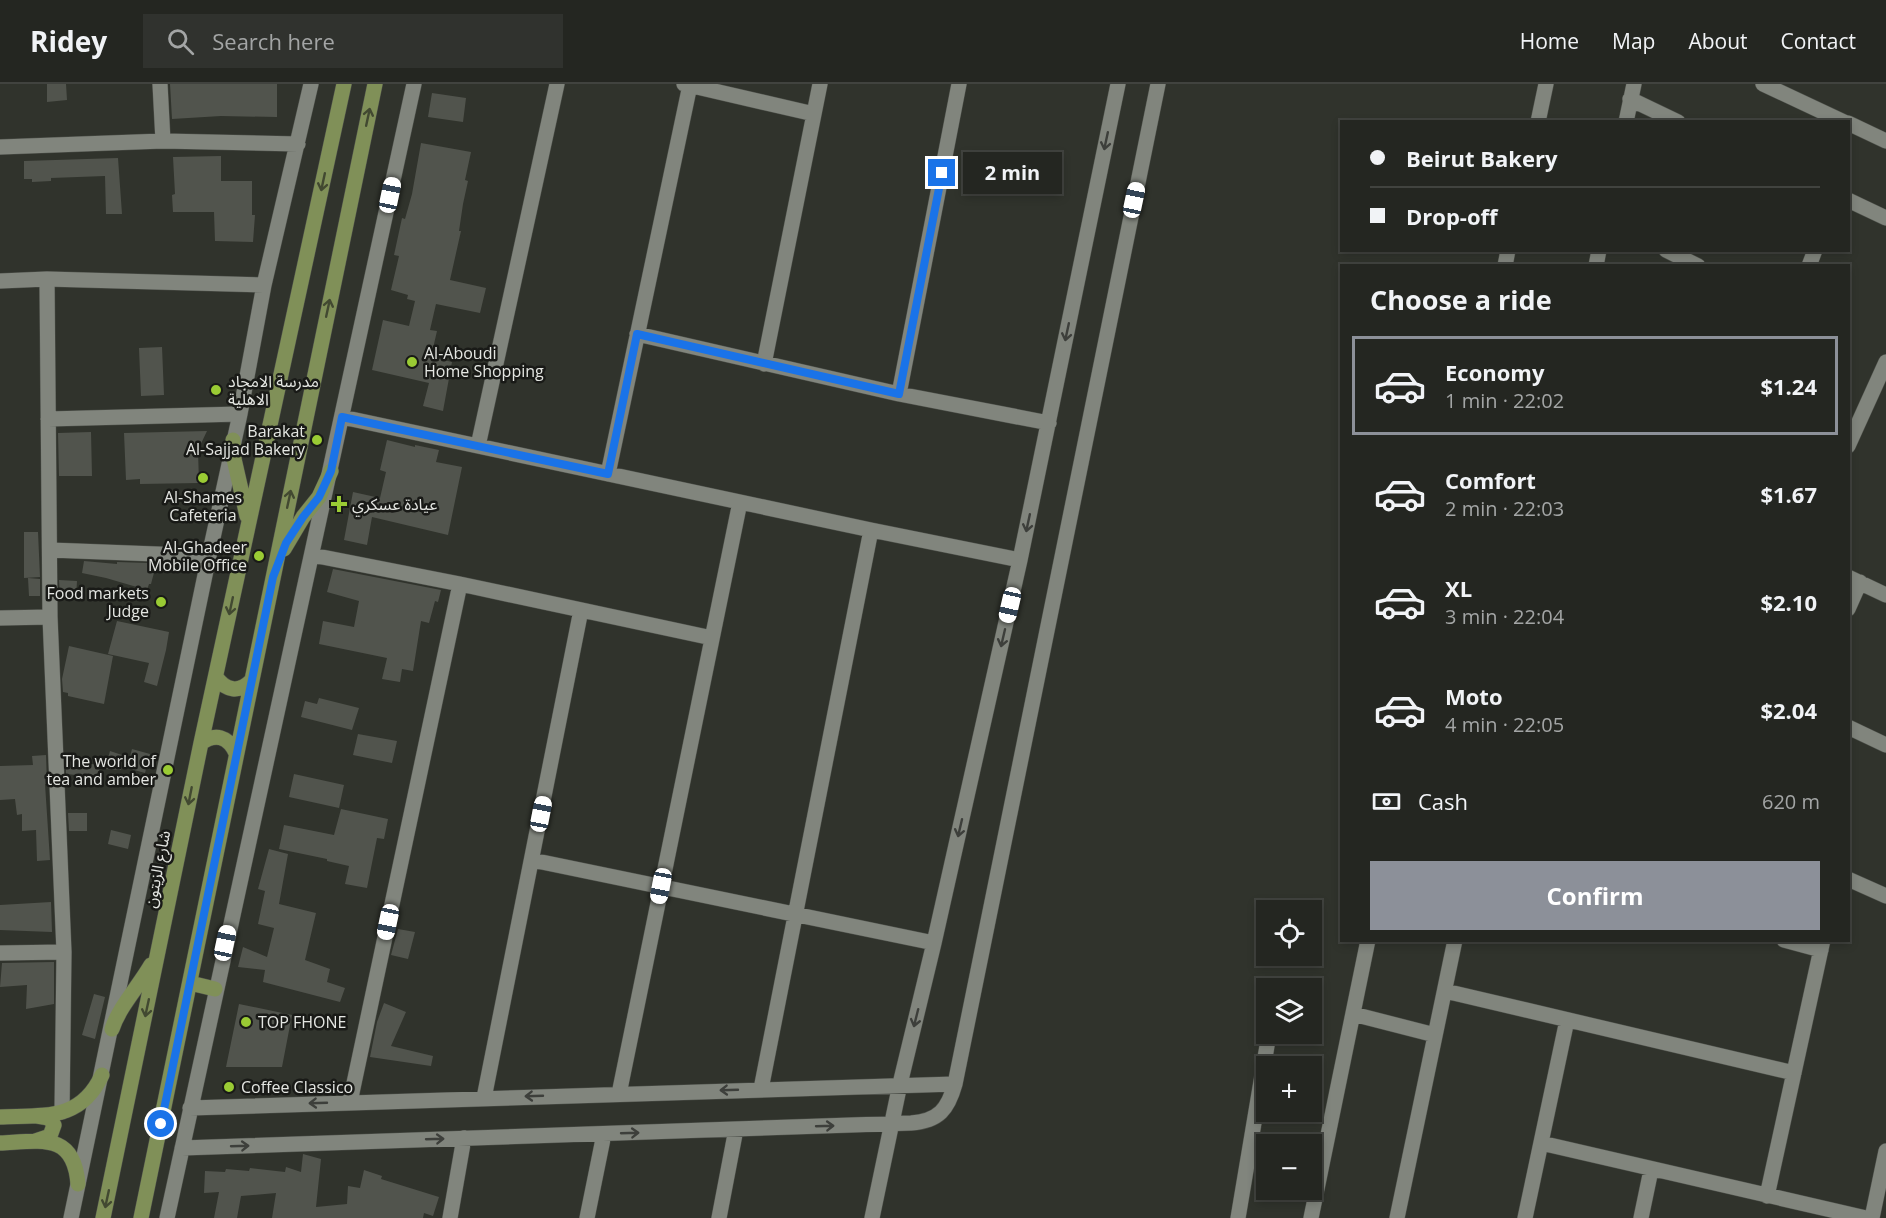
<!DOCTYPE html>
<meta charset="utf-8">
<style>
:root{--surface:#242621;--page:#30322e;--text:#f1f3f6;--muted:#a3a5a5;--line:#41433f;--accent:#8c9099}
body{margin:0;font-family:"Open Sans","Noto Sans Arabic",sans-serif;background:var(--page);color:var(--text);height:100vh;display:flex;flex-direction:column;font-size:22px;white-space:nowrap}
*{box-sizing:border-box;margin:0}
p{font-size:20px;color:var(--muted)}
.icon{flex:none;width:33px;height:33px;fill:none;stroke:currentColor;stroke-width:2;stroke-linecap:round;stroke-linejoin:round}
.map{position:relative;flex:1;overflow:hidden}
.details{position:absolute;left:1340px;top:180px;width:510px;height:678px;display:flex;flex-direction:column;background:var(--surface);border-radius:0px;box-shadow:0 3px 9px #0003,0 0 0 2px var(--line)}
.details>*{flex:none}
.top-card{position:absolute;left:1340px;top:36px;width:510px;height:132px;border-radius:0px;box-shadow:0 3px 9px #0003,0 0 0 2px var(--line);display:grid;align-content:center;height:132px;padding:0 30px;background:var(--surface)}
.buttons{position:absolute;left:1256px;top:816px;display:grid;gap:12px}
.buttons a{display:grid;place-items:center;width:66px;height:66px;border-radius:0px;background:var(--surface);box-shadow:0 3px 9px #0003,0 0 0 2px var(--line);font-size:30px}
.end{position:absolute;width:27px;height:27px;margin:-14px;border:8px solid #1a73e8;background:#fff;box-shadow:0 0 0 3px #fff}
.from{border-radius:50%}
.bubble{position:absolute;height:42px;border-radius:0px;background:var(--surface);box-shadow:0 3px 9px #0003,0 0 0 2px var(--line);font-size:20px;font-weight:700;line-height:42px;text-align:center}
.car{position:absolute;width:18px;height:36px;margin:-18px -9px;border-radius:8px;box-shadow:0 0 4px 2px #0007;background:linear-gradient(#fff 24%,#345 0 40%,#fff 0 76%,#345 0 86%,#fff 0)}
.top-card b{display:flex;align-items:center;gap:21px;height:57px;font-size:22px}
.top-card b+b{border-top:2px solid var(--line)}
.top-card i{width:15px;height:15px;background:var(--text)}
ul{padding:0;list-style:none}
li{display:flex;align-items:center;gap:18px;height:99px;margin:0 12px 9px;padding:0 18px;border:3px solid transparent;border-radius:0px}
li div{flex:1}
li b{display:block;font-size:22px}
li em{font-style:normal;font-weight:700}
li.current{border-color:var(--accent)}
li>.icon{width:54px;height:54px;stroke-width:1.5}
h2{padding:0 30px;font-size:27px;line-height:72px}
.pay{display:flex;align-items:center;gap:15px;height:66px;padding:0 30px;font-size:22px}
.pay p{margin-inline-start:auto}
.cta{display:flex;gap:12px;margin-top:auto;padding:12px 30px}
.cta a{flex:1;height:69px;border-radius:0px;background:var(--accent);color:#fff;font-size:24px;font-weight:700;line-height:69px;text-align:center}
header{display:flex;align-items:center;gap:36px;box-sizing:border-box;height:84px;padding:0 30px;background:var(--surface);border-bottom:2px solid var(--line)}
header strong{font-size:28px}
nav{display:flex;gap:33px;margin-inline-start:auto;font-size:21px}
.search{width:420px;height:54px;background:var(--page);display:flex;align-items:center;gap:15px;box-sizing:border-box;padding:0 21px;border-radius:0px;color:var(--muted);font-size:22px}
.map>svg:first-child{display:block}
.building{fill:#51544d}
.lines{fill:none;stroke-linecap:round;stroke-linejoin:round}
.minor-casing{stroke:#4d504a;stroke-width:16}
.secondary-casing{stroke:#4d504a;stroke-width:16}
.minor{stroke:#81857d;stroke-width:15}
.secondary{stroke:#809058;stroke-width:15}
.oneway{stroke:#424931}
.oneway2{stroke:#3d3f3b}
.route{stroke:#1a73e8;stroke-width:8}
.poi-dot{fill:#9acb34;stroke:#191a17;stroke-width:2}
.labels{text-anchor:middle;stroke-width:5;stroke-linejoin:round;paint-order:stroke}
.poi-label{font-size:16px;fill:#e4e6e2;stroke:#191a17;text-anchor:start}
.street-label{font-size:16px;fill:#e4e6e2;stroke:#191a17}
</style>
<header>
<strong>Ridey</strong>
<div class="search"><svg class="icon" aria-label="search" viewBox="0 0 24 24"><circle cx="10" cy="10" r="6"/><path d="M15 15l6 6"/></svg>Search here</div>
<nav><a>Home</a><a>Map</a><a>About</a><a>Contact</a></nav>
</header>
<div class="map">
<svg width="1886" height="1134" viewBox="0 0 1886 1134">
<rect width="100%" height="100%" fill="#30332c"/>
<path class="building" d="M47,0H66L67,16L47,18Z
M170,0H277V33L221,32L172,35Z
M432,9L466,14L463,38L428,33Z
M421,59L471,68L465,96L468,97L463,120L459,147H461L450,196L486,204L480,229L436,220L430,246L437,247L431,273L452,278L443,327L423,322L429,299L372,286L383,236L409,242L415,217L407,215L408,211L391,206L399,172L394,171L402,134L405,135L412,110Z
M221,72V97H252V131H255L253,158L215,157L214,128H173L172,111L175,110L173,73Z
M118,74L122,130H106L105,92L51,94V97L32,98V95H24V77Z
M162,263L164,311L141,312L139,264Z
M207,347L198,366L199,399L140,400V395L126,396L124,349Z
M91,348L92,392H59L58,349Z
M387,356L415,363V361L439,366L436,378L462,383L448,451L372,433L367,461L344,456L353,408L380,414L386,388L380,386Z
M24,448H38L40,493L24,494Z
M84,477L117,480V478L149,479L156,481L151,500H149L147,506L106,494L82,489Z
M333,485L441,506L438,518L435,517L429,539L421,537L413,587L402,585L400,598L382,595L387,574L319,560L323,537L354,543L359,517L327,508Z
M28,494L40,495V512H29Z
M59,496L77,497L76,514L60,513Z
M117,537L169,548L166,566L157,602L144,598L149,579L108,570Z
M69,562L113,572L104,620L68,612V609L63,608L62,595Z
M319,614L359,624L352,646L301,633L305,617L317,620Z
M358,650L397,657L392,679L353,671Z
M132,665L150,670L145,689L127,684Z
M110,667L125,672L121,686L105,685Z
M46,671L47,700H45L50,776L37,777L36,746L22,747V730L17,731L15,715L0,716V682L33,681L32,672Z
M66,677L100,681L98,693L66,690Z
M294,690L344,701L339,724L289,713Z
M341,725L388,735L384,755L377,754L367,804L345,800L349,782L327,777V775L279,765L284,741L334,751Z
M68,729H87V747H69Z
M111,746L131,751L128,765L108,760Z
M269,765L288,770L279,820L316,829L305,876L330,885L327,898L345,904L340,918L263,898L265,886L238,883L243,863L267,873L274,844L258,840L265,807L258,805Z
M51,818L52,848L0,846V821Z
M398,845L415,848L408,875L391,871Z
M54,878V920L26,925L27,901L0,903L2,879Z
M94,910L105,913L95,955L82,951Z
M384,919L406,928L391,962L433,972L431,982L370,973L377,938Z
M239,920L292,931L282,983H226Z
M303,1070L321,1075L316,1123L347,1120L348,1102L360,1104L364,1086L382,1092L381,1095L439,1113L433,1132L424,1129L423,1134H272L276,1109L241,1112L237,1134H214L219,1108L204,1109L205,1087L225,1088L226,1085L249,1087L250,1084L285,1088L286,1083L301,1088Z"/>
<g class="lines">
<defs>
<path id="minor" d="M160,0L163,57
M684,0L814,30
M1763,0L1844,38
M1630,15L1678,38
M1538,38L1546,0
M1626,38L1634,0
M1848,39L1886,57
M0,63L163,57L298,60
M1848,116L1886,134
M1666,166L1698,182
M1505,182L1508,166
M1596,182L1599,166
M1809,182L1815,166
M47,195L50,533L64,868
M0,197L47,195L264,201
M637,250L899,310L1049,339
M764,280L820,0
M899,310L959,0
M342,333L871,446L1020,476
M48,335L240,330
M478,362L557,0
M1848,362L1886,278
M608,390L690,1
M50,466L209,472
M312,471L460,500L712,554
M1848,493L1886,511
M1848,525L1860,498
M0,534L50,533
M1848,643L1886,661
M532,776L934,859
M1848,795L1886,812
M1784,856L1821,866
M0,869L64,868L62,1028
M1445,907L1794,989
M1353,930L1435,951
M761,1005L871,446
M619,1010L740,418
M484,1014L581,526
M350,1018L460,500
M190,1024L955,1000
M1541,1059L1866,1134
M182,1064L911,1039C939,1037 948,1025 955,1000L1158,0
M1767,1112L1823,856
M71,1134L209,472L240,330L264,201L311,0
M167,1134C246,755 333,378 414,0
M450,1134L464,1054
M587,1134L604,1050
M719,1134L736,1045
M872,1134L900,1000L934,859L1020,476L1118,0
M1238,1134L1269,950
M1311,1134L1368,856
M1397,1134L1455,856
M1525,1134L1567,936
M1641,1134L1651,1086
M1872,1134L1886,1067"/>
<path id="secondary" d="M233,356L234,375L247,432
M284,465L303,433L319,413L331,387
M216,593C226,607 239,609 251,597
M201,659C215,649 228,652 236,669
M190,899L215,905
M112,945C119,923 139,902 151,881
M0,1033C44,1031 81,1037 102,991
M35,1057L50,1052L54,1041L49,1034L37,1032
M0,1059C41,1057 74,1048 78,1100
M103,1134L201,659L344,0
M141,1134L375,0"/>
</defs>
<use href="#minor" class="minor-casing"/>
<use href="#secondary" class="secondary-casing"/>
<use href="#minor" class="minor"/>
<use href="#secondary" class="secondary"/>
</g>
<defs><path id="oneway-shaft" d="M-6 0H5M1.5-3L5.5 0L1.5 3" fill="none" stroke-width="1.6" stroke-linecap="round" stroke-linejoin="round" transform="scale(1.5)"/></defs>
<g class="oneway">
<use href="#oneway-shaft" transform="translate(368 33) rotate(-78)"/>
<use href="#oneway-shaft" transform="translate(323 98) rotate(102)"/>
<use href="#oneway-shaft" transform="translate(328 224) rotate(-78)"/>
<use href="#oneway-shaft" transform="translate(289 415) rotate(-78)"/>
<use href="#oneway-shaft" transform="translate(231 522) rotate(102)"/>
<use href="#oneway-shaft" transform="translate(190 712) rotate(101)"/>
<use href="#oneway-shaft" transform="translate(147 924) rotate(102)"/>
<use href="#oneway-shaft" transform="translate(107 1115) rotate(102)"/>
</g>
<g class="oneway2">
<use href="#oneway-shaft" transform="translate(1106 57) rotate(102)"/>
<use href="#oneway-shaft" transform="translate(1067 248) rotate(102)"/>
<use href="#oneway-shaft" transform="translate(1028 439) rotate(102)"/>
<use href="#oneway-shaft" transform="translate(1003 554) rotate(103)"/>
<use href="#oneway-shaft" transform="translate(960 744) rotate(103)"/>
<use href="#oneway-shaft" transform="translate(916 934) rotate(104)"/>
<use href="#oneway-shaft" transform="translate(729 1006) rotate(178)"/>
<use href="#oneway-shaft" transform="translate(534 1012) rotate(178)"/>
<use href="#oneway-shaft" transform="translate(318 1019) rotate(178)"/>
<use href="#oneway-shaft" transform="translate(825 1042) rotate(-2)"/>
<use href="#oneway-shaft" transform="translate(630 1049) rotate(-2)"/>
<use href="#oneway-shaft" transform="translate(435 1055) rotate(-2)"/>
<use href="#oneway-shaft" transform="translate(240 1062) rotate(-2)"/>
</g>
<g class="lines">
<path class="route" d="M161,1040L273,493L286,459L303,433L319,413L331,387L342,333L608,390L637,250L899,310L942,89"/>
</g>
<g class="poi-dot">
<circle cx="412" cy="278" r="6"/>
<circle cx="216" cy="306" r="6"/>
<circle cx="317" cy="356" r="6"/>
<circle cx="203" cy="394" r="6"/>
<path d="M336 411h6v6h6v6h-6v6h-6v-6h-6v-6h6z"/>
<circle cx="259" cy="472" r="6"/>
<circle cx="161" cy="518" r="6"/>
<circle cx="168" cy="686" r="6"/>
<circle cx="246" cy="938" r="6"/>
<circle cx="229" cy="1003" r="6"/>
</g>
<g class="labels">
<g class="poi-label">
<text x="424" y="275">Al-Aboudi<tspan x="424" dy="18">Home Shopping</tspan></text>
<text x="228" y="303">مدرسة الامجاد<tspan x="228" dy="18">الاهلية</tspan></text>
<text x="305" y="353" text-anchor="end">Barakat<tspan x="305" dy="18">Al-Sajjad Bakery</tspan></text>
<text x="203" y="419" text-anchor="middle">Al-Shames<tspan x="203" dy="18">Cafeteria</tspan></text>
<text x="352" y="426">عيادة عسكري</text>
<text x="247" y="469" text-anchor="end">Al-Ghadeer<tspan x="247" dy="18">Mobile Office</tspan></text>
<text x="149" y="515" text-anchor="end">Food markets<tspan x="149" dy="18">Judge</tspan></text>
<text x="156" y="683" text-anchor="end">The world of<tspan x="156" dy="18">tea and amber</tspan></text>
<text x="258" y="944">TOP FHONE</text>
<text x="241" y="1009">Coffee Classico</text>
</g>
<g class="street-label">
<text transform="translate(157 785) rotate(-79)" y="6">شارع الزيتون</text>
</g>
</g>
</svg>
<div class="buttons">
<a><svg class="icon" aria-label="locate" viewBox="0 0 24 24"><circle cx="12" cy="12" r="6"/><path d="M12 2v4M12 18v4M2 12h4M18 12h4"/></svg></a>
<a><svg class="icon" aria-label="layers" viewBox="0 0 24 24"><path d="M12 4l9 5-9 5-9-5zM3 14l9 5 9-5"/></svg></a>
<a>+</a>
<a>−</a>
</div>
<i class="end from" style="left:161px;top:1040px"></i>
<i class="end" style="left:942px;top:89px"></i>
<div class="bubble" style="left:963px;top:68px;width:99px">2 min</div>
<i class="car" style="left:390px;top:111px;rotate:12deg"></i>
<i class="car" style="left:1134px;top:116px;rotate:12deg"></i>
<i class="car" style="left:1010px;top:521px;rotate:193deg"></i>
<i class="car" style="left:541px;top:730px;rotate:11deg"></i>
<i class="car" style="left:661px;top:802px;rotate:191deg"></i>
<i class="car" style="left:388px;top:838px;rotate:192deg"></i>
<i class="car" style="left:225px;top:859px;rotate:12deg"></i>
<div class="top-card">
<b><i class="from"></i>Beirut Bakery</b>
<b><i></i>Drop-off</b>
</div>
<section class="details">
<h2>Choose a ride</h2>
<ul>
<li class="current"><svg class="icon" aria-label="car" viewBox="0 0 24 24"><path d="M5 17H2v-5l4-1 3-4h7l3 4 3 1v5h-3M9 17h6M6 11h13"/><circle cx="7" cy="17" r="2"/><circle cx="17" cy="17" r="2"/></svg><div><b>Economy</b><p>1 min · 22:02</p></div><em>$1.24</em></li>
<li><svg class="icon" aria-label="car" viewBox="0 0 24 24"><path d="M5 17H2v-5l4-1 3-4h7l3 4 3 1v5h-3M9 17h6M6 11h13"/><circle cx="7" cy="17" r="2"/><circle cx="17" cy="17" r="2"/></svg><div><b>Comfort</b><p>2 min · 22:03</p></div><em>$1.67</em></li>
<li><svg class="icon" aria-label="car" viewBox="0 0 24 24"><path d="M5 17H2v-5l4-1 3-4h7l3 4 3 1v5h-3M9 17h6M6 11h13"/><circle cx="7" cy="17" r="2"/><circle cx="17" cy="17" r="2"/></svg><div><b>XL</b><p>3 min · 22:04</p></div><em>$2.10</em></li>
<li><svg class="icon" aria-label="car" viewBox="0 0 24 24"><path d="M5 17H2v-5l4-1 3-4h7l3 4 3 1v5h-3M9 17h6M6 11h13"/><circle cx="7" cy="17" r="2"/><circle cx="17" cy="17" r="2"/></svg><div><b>Moto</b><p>4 min · 22:05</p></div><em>$2.04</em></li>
</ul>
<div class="pay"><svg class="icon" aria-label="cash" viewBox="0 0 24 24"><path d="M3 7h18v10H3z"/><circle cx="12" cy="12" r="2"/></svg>Cash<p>620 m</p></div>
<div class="cta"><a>Confirm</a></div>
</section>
</div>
